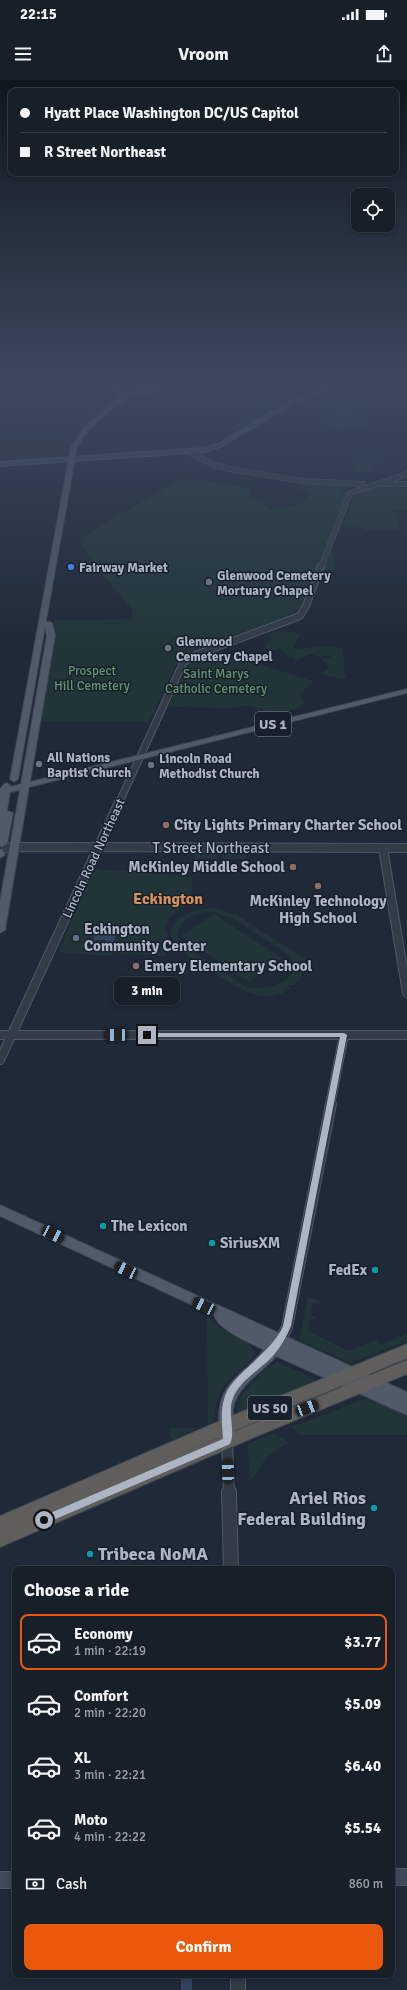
<!DOCTYPE html>
<meta charset="utf-8">
<style>
:root{--surface:#171f29;--page:#242c35;--text:#f1f3f6;--muted:#9ea2a8;--line:#363d46;--accent:#ea580c}
body{margin:0;font-family:Signika,sans-serif;background:var(--page);color:var(--text);height:100vh;display:flex;flex-direction:column;font-size:15px;white-space:nowrap}
*{box-sizing:border-box;margin:0}
p{font-size:13px;color:var(--muted)}
.icon{flex:none;width:22px;height:22px;fill:none;stroke:currentColor;stroke-width:2;stroke-linecap:round;stroke-linejoin:round}
.map{position:relative;flex:1;overflow:hidden}
.drawer{position:absolute;left:12px;top:1486px;width:383px;height:412px;display:flex;flex-direction:column;background:var(--surface);border-radius:8px;box-shadow:0 2px 6px #0003,0 0 0 1px var(--line)}
.drawer>*{flex:none}
.top-card{position:absolute;left:8px;top:8px;width:391px;height:88px;border-radius:8px;box-shadow:0 2px 6px #0003,0 0 0 1px var(--line);display:grid;align-content:center;height:88px;padding:0 12px;background:var(--surface)}
.controls{position:absolute;left:351px;top:108px;display:grid;gap:8px}
.controls a{display:grid;place-items:center;width:44px;height:44px;border-radius:8px;background:var(--surface);box-shadow:0 2px 6px #0003,0 0 0 1px var(--line);font-size:20px}
.end{position:absolute;width:18px;height:18px;margin:-9px;border:5px solid #adb5c4;background:#111;box-shadow:0 0 0 2px #111}
.from{border-radius:50%}
.bubble{position:absolute;height:28px;border-radius:8px;background:var(--surface);box-shadow:0 2px 6px #0003,0 0 0 1px var(--line);font-size:13px;font-weight:800;line-height:28px;text-align:center}
.car{position:absolute;width:12px;height:24px;margin:-12px -6px;border-radius:5px;box-shadow:0 0 3px 1px #0007;background:linear-gradient(#222 24%,#8ab4d8 0 40%,#222 0 76%,#8ab4d8 0 86%,#222 0)}
.top-card b{display:flex;align-items:center;gap:14px;height:38px;font-size:15px}
.top-card b+b{border-top:1px solid var(--line)}
.top-card i{width:10px;height:10px;background:var(--text)}
ul{padding:0;list-style:none}
li{display:flex;align-items:center;gap:12px;height:56px;margin:0 8px 6px;padding:0 4px;border:2px solid transparent;border-radius:8px}
li div{flex:1}
li b{display:block;font-size:15px}
li em{font-style:normal;font-weight:800}
li.active{border-color:var(--accent)}
li>.icon{width:36px;height:36px;stroke-width:1.5}
h2{padding:0 12px;font-size:18px;line-height:48px}
.pay{display:flex;align-items:center;gap:10px;height:44px;padding:0 12px;font-size:15px}
.pay p{margin-inline-start:auto}
.button{display:flex;gap:8px;margin-top:auto;padding:8px 12px}
.button a{flex:1;height:46px;border-radius:8px;background:var(--accent);color:#fff;font-size:16px;font-weight:800;line-height:46px;text-align:center}
.status{display:flex;justify-content:space-between;align-items:center;height:28px;padding:0 20px;background:var(--surface);direction:ltr}
.status svg{height:11px;fill:currentColor}
header{display:flex;justify-content:space-between;align-items:center;height:52px;padding:0 12px;background:var(--surface);font-size:18px;font-weight:800}
.map>svg:first-child{display:block}
.medical{fill:#2d2b38}
.green{fill:#213538;fill-rule:evenodd}
.water{fill:#32445f}
.lines{fill:none;stroke-linecap:round;stroke-linejoin:round}
.primary-tunnel{stroke:#343e4c;stroke-width:8;stroke-dasharray:8 4;stroke-linecap:butt}
.tertiary-far4-casing{stroke:#505865;stroke-width:6}
.tertiary-far3-casing{stroke:#505865;stroke-width:8}
.tertiary-far2-casing{stroke:#505865;stroke-width:10}
.tertiary-far1-casing{stroke:#505865;stroke-width:12}
.tertiary-casing{stroke:#505865;stroke-width:16}
.secondary-casing{stroke:#505865;stroke-width:2}
.primary-casing{stroke:#3c4451;stroke-width:2}
.trunk-casing{stroke:#3d4552;stroke-width:2}
.tertiary-far4{stroke:#333b47;stroke-width:5}
.tertiary-far3{stroke:#333b47;stroke-width:6}
.tertiary-far2{stroke:#333b47;stroke-width:8}
.tertiary-far1{stroke:#333b47;stroke-width:10}
.tertiary{stroke:#333b47;stroke-width:14}
.secondary{fill:#414a5a;fill-rule:evenodd}
.primary{fill:#505a68;fill-rule:evenodd}
.trunk{fill:#5f5e5c;fill-rule:evenodd}
.route{fill:#adb5c4}
.shop-dot{fill:#3f7fe0;stroke:#18202c;stroke-width:1.5}
.worship-dot{fill:#6b7280;stroke:#18202c;stroke-width:1.5}
.education-dot{fill:#8d6e63;stroke:#18202c;stroke-width:1.5}
.service-dot{fill:#5c6f8a;stroke:#18202c;stroke-width:1.5}
.culture-dot{fill:#0f9aa8;stroke:#18202c;stroke-width:1.5}
.labels{text-anchor:middle;stroke-width:3;stroke-linejoin:round;paint-order:stroke}
.far-poi-label{font-size:13px;font-weight:bold;fill:#adb5c4;stroke:#18202c;text-anchor:start}
.far-park-label{font-size:13px;fill:#649571;stroke:#18202c}
.far-street-label{font-size:13px;fill:#adb5c4;stroke:#18202c}
.shield{fill:#18202c;stroke:#808896;stroke-width:1}
.shield-label{font-size:14px;font-weight:bold;fill:#adb5c4}
.poi-label{font-size:15px;font-weight:bold;fill:#adb5c4;stroke:#18202c;text-anchor:start}
.street-label{font-size:15px;fill:#adb5c4;stroke:#18202c}
.neighbourhood-label{font-size:16px;font-weight:bold;fill:#d49158;stroke:#18202c}
.near-poi-label{font-size:18px;font-weight:bold;fill:#adb5c4;stroke:#18202c;text-anchor:end}
</style>
<div class="status"><b>22:15</b><svg viewBox="0 0 49 12"><path d="M0 12V9h3v3zM5 12V6h3v6zM10 12V3h3v9zM15 12V0h3v12zM26 1h20v11H26zM47 4h2v5h-2z"/></svg></div>
<header><svg class="icon" aria-label="menu" viewBox="0 0 24 24"><path d="M4 6h16M4 12h16M4 18h16"/></svg>Vroom<svg class="icon" aria-label="share" viewBox="0 0 24 24"><path d="M12 15V3M7 8l5-5 5 5M5 13v7h14v-7"/></svg></header>
<div class="map">
<svg width="407" height="1910" viewBox="0 0 407 1910">
<rect width="100%" height="100%" fill="#1f2937"/>
<path class="medical" d="M0,304H140L92,339L78,353L67,377L0,382Z"/>
<path class="green" d="M213,304H256L252,307L266,311L260,315L261,320L256,326L244,324L254,318L256,309L245,307L240,309L239,307L220,304L206,307Z
M355,328L370,349L333,351L318,330Z
M264,329L270,330L235,351L224,350V347L231,348L235,344H240L247,340L244,338V336Z
M225,354L228,355C202,374 160,372 129,373L126,371L188,365H205L223,357Z
M363,370L378,372V378L376,379V385L372,386L373,393L354,392L355,386L358,385V378H361V371Z
M182,398L250,408L248,416L264,423L270,430L304,423L306,418L312,415L300,409L305,404C318,405 338,403 346,414L299,533L292,537L191,573L178,581L149,642H39L55,540L132,539V529L89,478L79,459Z
M375,406H407V430H394L400,450H363V448L342,447L355,413Z
M332,470L336,490H324L330,471Z
M277,551L301,553L294,567L296,569L322,566L342,568L345,584L343,588L348,600C339,597 330,598 321,593L329,587L321,579L332,577L330,575L321,577L310,574L296,581L292,577L288,578L280,568L272,571L268,570L265,566L271,559L268,554Z
M217,571L313,601L299,615L305,622L300,628L275,634L247,625L234,628L168,627L189,583L197,577Z
M195,772H217V779H195Z
M223,772H246V779H223Z
M94,789L187,796L192,798L191,822L173,834L167,842L165,848L168,854L165,876L116,873L109,876L58,872Z
M216,828L237,835L305,879L301,882H299C305,893 302,899 293,906L290,905L288,906L291,908C263,929 232,905 209,889C199,882 187,876 178,868C154,841 195,827 216,828ZM213,832L232,838L286,873C310,900 267,912 246,907L187,868L180,861L178,854C179,837 199,832 213,832Z
M214,834L282,878L249,902L181,856Z
M308,1217L317,1219L320,1222V1224L313,1223L311,1235L318,1238L310,1239L308,1251L349,1271L376,1260L381,1265L397,1258L396,1253L400,1257L407,1254V1261L350,1283L299,1260Z
M207,1237C214,1241 218,1247 225,1251C234,1257 252,1261 255,1273C252,1284 228,1296 221,1309C214,1322 218,1337 208,1348Z
M277,1282L314,1299V1301L245,1331L239,1333L237,1331C234,1317 265,1288 277,1282Z
M364,1319H370L407,1336V1355H301L290,1346L304,1343Z
M169,1348H199L171,1360Z
M273,1353L288,1362L266,1378L253,1398L249,1399L248,1364Z"/>
<path class="water" d="M96,849L116,851L113,866L105,865L106,860H93Z
M181,1895H192V1910H181Z"/>
<g class="lines">
<path class="primary-tunnel" d="M11,713L14,699"/>
<defs>
<path id="tertiary-far4" d="M190,372L214,385L230,389L302,401L363,404
M382,404H407
M321,487L350,413L407,394"/>
<path id="tertiary-far3" d="M119,723L183,583L193,576L300,536L306,526L321,486"/>
<path id="tertiary-far2" d="M383,768L407,913
M0,769L14,767L407,768
M0,955H407
M0,980L119,722
M330,1025L344,955"/>
<path id="tertiary-far1" d="M280,1261L287,1247L331,1024
M227,1361L229,1413"/>
<path id="tertiary" d="M229,1412L231,1489
M238,1895V1910"/>
<path id="secondary" d="M337,304H343L295,322L222,366L206,372L0,386V382L205,368L218,364L291,320Z
M392,1789H407V1805H392Z
M0,1792H15V1808H0Z"/>
<path id="primary" d="M94,304H101L96,307Z
M103,304C112,303 119,306 125,312V316L144,304H150L141,310L159,306L212,304L201,307L159,309L141,314L138,312C114,327 91,341 77,367L46,541L52,543L55,555L30,702L407,609V613L29,707L5,850L0,853V821L20,710L10,712L7,731L13,733L7,764L2,767L0,766V709L4,704L7,703L11,707L21,704L47,555L45,547L18,699L14,702L10,699L71,367L85,346L119,317V313Z
M323,304H329L323,311L320,309Z
M334,304H347L344,306Z
M0,769L3,770L5,775L0,778Z
M0,1125L407,1312V1335L276,1276C262,1293 237,1305 233,1329C232,1341 237,1354 232,1366L227,1368L222,1366C219,1358 219,1349 219,1341C218,1302 242,1296 264,1270C251,1263 218,1250 214,1235L0,1136Z"/>
<path id="trunk" d="M407,1264V1278L168,1379L407,1280V1294L250,1359L0,1467V1436L229,1337Z"/>
</defs>
<use href="#tertiary-far4" class="tertiary-far4-casing"/>
<use href="#tertiary-far3" class="tertiary-far3-casing"/>
<use href="#tertiary-far2" class="tertiary-far2-casing"/>
<use href="#tertiary-far1" class="tertiary-far1-casing"/>
<use href="#tertiary" class="tertiary-casing"/>
<use href="#secondary" class="secondary-casing"/>
<use href="#primary" class="primary-casing"/>
<use href="#trunk" class="trunk-casing"/>
<use href="#tertiary-far4" class="tertiary-far4"/>
<use href="#tertiary-far3" class="tertiary-far3"/>
<use href="#tertiary-far2" class="tertiary-far2"/>
<use href="#tertiary-far1" class="tertiary-far1"/>
<use href="#tertiary" class="tertiary"/>
<use href="#secondary" class="secondary"/>
<use href="#primary" class="primary"/>
<use href="#trunk" class="trunk"/>
</g>
<linearGradient id="sky" x2="0" y2="1"><stop stop-color="#11171e"/><stop offset="0.53" stop-color="#3c495e"/><stop offset="1" stop-color="#3c495e" stop-opacity="0"/></linearGradient>
<rect width="407" height="571" fill="url(#sky)"/>
<path class="route" d="M145,953H344L347,955L291,1246C286,1258 280,1268 271,1278C259,1290 239,1302 233,1318C227,1333 236,1351 230,1364L44,1444L40,1440L41,1437L223,1359C222,1345 220,1330 225,1316C232,1294 271,1274 283,1246L340,957H145Z"/>
<circle class="shop-dot" cx="71" cy="487" r="4"/>
<g class="worship-dot">
<circle cx="209" cy="502" r="4"/>
<circle cx="168" cy="568" r="4"/>
<circle cx="39" cy="684" r="4"/>
<circle cx="151" cy="685" r="4"/>
</g>
<g class="education-dot">
<circle cx="166" cy="745" r="4"/>
<circle cx="293" cy="787" r="4"/>
<circle cx="318" cy="806" r="4"/>
<circle cx="136" cy="886" r="4"/>
</g>
<circle class="service-dot" cx="76" cy="858" r="4"/>
<g class="culture-dot">
<circle cx="103" cy="1146" r="4"/>
<circle cx="212" cy="1163" r="4"/>
<circle cx="375" cy="1190" r="4"/>
<circle cx="374" cy="1428" r="4"/>
<circle cx="90" cy="1474" r="4"/>
</g>
<g class="labels">
<g class="far-poi-label">
<text x="79" y="492">Fairway Market</text>
<text x="217" y="500">Glenwood Cemetery<tspan x="217" dy="15">Mortuary Chapel</tspan></text>
<text x="176" y="566">Glenwood<tspan x="176" dy="15">Cemetery Chapel</tspan></text>
<text x="47" y="682">All Nations<tspan x="47" dy="15">Baptist Church</tspan></text>
<text x="159" y="683">Lincoln Road<tspan x="159" dy="15">Methodist Church</tspan></text>
</g>
<g class="far-park-label">
<text x="92" y="595">Prospect<tspan x="92" dy="15">Hill Cemetery</tspan></text>
<text x="216" y="598">Saint Marys<tspan x="216" dy="15">Catholic Cemetery</tspan></text>
</g>
<g class="far-street-label">
<text transform="translate(93 778) rotate(-65)" y="5">Lincoln Road Northeast</text>
</g>
<g class="shield">
<rect x="255" y="632" width="36" height="24" rx="3"/>
<rect x="248" y="1316" width="44" height="24" rx="3"/>
</g>
<g class="shield-label">
<text x="273" y="649">US 1</text>
<text x="270" y="1333">US 50</text>
</g>
<g class="poi-label">
<text x="174" y="750">City Lights Primary Charter School</text>
<text x="285" y="792" text-anchor="end">McKinley Middle School</text>
<text x="318" y="826" text-anchor="middle">McKinley Technology<tspan x="318" dy="17">High School</tspan></text>
<text x="84" y="854">Eckington<tspan x="84" dy="17">Community Center</tspan></text>
<text x="144" y="891">Emery Elementary School</text>
<text x="111" y="1151">The Lexicon</text>
<text x="220" y="1168">SiriusXM</text>
<text x="367" y="1195" text-anchor="end">FedEx</text>
</g>
<g class="street-label">
<text x="211" y="773">T Street Northeast</text>
</g>
<g class="neighbourhood-label">
<text x="168" y="824">Eckington</text>
</g>
<g class="near-poi-label">
<text x="366" y="1424">Ariel Rios<tspan x="366" dy="21">Federal Building</tspan></text>
<text x="98" y="1480" text-anchor="start">Tribeca NoMA</text>
</g>
</g>
</svg>
<div class="controls">
<a><svg class="icon" aria-label="locate" viewBox="0 0 24 24"><circle cx="12" cy="12" r="6"/><path d="M12 2v4M12 18v4M2 12h4M18 12h4"/></svg></a>
</div>
<i class="end from" style="left:44px;top:1440px"></i>
<i class="end" style="left:147px;top:955px"></i>
<div class="bubble" style="left:114px;top:897px;width:66px">3 min</div>
<i class="car" style="left:116px;top:955px;rotate:270deg"></i>
<i class="car" style="left:53px;top:1154px;rotate:116deg"></i>
<i class="car" style="left:126px;top:1190px;rotate:295deg"></i>
<i class="car" style="left:204px;top:1226px;rotate:296deg"></i>
<i class="car" style="left:307px;top:1328px;rotate:69deg"></i>
<i class="car" style="left:228px;top:1391px;rotate:358deg"></i>
<div class="top-card">
<b><i class="from"></i>Hyatt Place Washington DC/US Capitol</b>
<b><i></i>R Street Northeast</b>
</div>
<section class="drawer">
<h2>Choose a ride</h2>
<ul>
<li class="active"><svg class="icon" aria-label="car" viewBox="0 0 24 24"><path d="M5 17H2v-5l4-1 3-4h7l3 4 3 1v5h-3M9 17h6M6 11h13"/><circle cx="7" cy="17" r="2"/><circle cx="17" cy="17" r="2"/></svg><div><b>Economy</b><p>1 min · 22:19</p></div><em>$3.77</em></li>
<li><svg class="icon" aria-label="car" viewBox="0 0 24 24"><path d="M5 17H2v-5l4-1 3-4h7l3 4 3 1v5h-3M9 17h6M6 11h13"/><circle cx="7" cy="17" r="2"/><circle cx="17" cy="17" r="2"/></svg><div><b>Comfort</b><p>2 min · 22:20</p></div><em>$5.09</em></li>
<li><svg class="icon" aria-label="car" viewBox="0 0 24 24"><path d="M5 17H2v-5l4-1 3-4h7l3 4 3 1v5h-3M9 17h6M6 11h13"/><circle cx="7" cy="17" r="2"/><circle cx="17" cy="17" r="2"/></svg><div><b>XL</b><p>3 min · 22:21</p></div><em>$6.40</em></li>
<li><svg class="icon" aria-label="car" viewBox="0 0 24 24"><path d="M5 17H2v-5l4-1 3-4h7l3 4 3 1v5h-3M9 17h6M6 11h13"/><circle cx="7" cy="17" r="2"/><circle cx="17" cy="17" r="2"/></svg><div><b>Moto</b><p>4 min · 22:22</p></div><em>$5.54</em></li>
</ul>
<div class="pay"><svg class="icon" aria-label="cash" viewBox="0 0 24 24"><path d="M3 7h18v10H3z"/><circle cx="12" cy="12" r="2"/></svg>Cash<p>860 m</p></div>
<div class="button"><a>Confirm</a></div>
</section>
</div>
